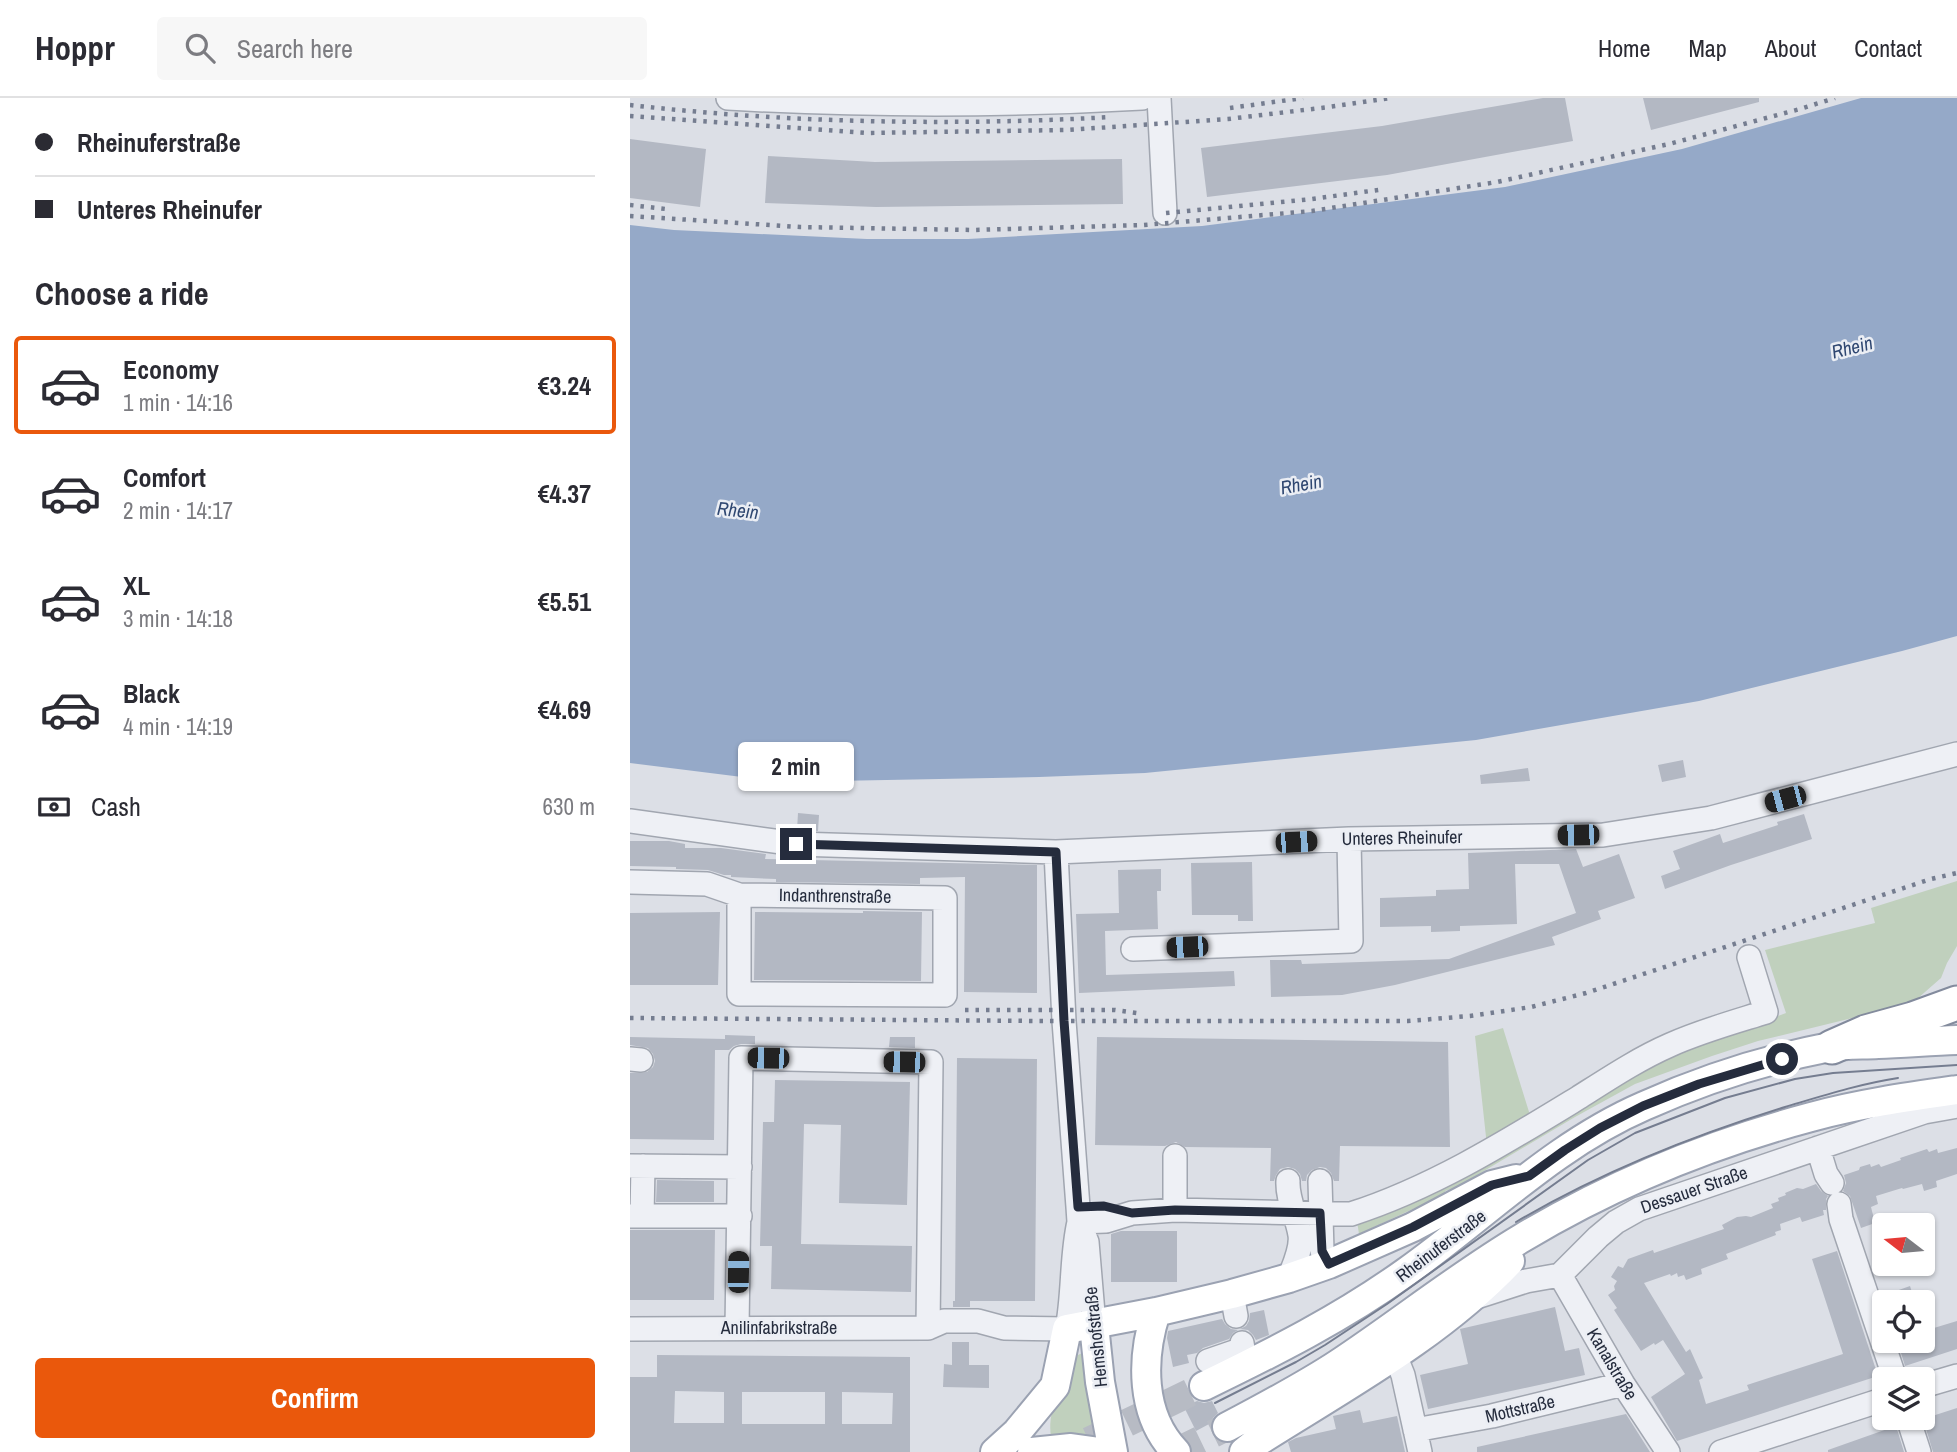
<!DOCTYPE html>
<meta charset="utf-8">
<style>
:root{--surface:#fff;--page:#f7f7f7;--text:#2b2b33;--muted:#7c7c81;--line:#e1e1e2;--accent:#ea580c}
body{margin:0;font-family:"Archivo Narrow",sans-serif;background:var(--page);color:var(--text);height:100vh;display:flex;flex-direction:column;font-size:26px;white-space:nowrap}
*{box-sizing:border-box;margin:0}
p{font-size:23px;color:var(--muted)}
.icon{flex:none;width:38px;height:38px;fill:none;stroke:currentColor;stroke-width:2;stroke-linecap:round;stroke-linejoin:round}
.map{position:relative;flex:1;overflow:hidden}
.drawer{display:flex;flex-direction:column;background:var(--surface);width:630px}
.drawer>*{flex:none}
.hud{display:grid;align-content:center;height:154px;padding:0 35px;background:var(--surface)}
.needle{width:46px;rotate:286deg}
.controls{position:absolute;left:1242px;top:1115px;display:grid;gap:14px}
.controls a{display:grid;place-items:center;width:63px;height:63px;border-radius:7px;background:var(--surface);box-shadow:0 2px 5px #0004;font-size:35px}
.end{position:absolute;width:32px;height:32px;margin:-16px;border:9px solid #252c3d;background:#fff;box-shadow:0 0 0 4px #fff}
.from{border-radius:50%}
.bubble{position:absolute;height:49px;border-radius:7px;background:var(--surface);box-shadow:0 2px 5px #0004;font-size:23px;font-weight:700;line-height:49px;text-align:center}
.car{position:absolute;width:21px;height:42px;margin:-21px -10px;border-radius:9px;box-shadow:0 0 5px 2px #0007;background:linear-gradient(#222 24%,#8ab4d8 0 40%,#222 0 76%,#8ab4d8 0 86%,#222 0)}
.hud b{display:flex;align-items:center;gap:24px;height:66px;font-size:26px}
.hud b+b{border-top:2px solid var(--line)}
.hud i{width:18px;height:18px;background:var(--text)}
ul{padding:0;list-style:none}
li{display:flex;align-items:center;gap:21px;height:98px;margin:0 14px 10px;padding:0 21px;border:4px solid transparent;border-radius:7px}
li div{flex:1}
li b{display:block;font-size:26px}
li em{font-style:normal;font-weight:700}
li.current{border-color:var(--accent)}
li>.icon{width:63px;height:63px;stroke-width:1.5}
h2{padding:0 35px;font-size:32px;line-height:84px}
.pay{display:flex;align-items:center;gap:18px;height:77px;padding:0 35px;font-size:26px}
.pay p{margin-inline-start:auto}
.action{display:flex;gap:14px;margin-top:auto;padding:14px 35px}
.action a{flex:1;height:80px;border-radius:7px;background:var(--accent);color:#fff;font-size:28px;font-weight:700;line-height:80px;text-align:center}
header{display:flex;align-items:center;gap:42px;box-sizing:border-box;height:98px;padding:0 35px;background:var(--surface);border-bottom:2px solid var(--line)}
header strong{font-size:33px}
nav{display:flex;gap:38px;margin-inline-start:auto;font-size:24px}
.search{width:490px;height:63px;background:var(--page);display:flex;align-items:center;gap:18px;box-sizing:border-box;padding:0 24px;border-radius:7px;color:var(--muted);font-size:26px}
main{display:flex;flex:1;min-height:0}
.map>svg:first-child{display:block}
.green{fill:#c0d0bd}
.water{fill:#95a9c8}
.building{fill:#b3b8c3;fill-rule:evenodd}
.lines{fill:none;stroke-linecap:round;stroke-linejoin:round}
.major-tunnel{stroke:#b7bbc4;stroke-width:28;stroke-dasharray:28 14;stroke-linecap:butt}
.minor-casing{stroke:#a1a6b0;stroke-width:26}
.major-casing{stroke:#9ba2b2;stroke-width:32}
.highway-casing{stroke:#838b9d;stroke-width:37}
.minor{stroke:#eef0f5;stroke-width:23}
.major{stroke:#fff;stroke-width:28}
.highway{stroke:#fff;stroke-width:33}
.tram{stroke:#757d90;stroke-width:2}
.rail{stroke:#757d90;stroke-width:4.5;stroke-dasharray:3.5 7;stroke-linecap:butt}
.route{stroke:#252c3d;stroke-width:9}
.labels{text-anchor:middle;stroke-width:5;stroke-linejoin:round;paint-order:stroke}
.street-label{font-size:18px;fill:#252c3d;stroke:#ebeef4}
.water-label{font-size:19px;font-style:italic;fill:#2f4771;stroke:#ebeef4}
</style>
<header>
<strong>Hoppr</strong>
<div class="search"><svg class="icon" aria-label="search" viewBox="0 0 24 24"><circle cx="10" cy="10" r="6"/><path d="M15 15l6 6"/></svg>Search here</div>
<nav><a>Home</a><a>Map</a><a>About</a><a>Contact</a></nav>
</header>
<main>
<section class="drawer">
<div class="hud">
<b><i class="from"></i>Rheinuferstraße</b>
<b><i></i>Unteres Rheinufer</b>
</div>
<h2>Choose a ride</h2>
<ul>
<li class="current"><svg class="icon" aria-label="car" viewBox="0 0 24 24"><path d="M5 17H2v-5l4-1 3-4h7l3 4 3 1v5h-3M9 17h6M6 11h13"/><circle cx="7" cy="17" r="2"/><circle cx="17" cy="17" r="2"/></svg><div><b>Economy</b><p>1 min · 14:16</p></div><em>€3.24</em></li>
<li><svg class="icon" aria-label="car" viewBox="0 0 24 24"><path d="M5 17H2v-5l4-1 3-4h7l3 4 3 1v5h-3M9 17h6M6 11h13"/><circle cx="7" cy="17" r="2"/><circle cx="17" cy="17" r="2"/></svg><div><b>Comfort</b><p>2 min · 14:17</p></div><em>€4.37</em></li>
<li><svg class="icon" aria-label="car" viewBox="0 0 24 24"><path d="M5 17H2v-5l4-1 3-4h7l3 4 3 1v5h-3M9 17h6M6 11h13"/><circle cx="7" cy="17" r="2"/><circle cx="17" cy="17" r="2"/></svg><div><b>XL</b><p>3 min · 14:18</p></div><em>€5.51</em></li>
<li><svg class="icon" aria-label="car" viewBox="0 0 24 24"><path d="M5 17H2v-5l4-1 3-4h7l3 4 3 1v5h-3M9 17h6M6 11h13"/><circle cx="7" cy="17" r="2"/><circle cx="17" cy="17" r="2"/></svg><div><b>Black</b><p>4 min · 14:19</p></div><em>€4.69</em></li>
</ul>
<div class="pay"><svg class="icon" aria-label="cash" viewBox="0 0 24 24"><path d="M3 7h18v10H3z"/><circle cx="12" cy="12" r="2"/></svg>Cash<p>630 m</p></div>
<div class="action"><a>Confirm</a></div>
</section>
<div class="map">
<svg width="1327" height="1354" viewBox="0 0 1327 1354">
<rect width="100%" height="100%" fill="#dcdfe6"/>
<path class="green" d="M1327,783V848L1317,865L1311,880L1287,901L1247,914L1128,943L1082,958L1005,986L945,1019L827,1089L815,1093V1103L785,1110L729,1136L727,1123L857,1048L845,938L873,930L904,1030L1009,971L1156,915L1135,852L1245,825L1241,810Z
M462,1251L473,1341L421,1338C417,1318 431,1283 436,1262Z"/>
<path class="water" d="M1231,0H1327V538L1272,553L1069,603L846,642L515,675L409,679L151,684L0,665V127L44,132L237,141H338L572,128L875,89L1052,51Z"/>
<path class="building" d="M913,0H935L943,43L757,77L577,99L571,50L752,28Z
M1013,0H1129V4L1021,32Z
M0,41L76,51L70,109L0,100Z
M138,58L245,64L492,61L493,106L246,109L135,105Z
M1053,662L1056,679L1032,684L1028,667Z
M898,670L900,683L851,686L850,677Z
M168,715L189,717L188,733L167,732Z
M1174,716L1182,741L1101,767L1035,791L1031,778L1050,771L1043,753L1090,736L1093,745L1148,727L1147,724Z
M0,743H39L55,746V750H91L136,756L135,761L407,767V895L334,894L335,779L290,780V786L146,784V781L101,779V777H94L78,772L46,771V769L0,768Z
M946,751L953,769L989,756L1005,800L968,813L971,821L922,839L925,847L765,887L712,897L641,899L640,862H671L672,866L819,861L946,815L929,766H885L887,826L830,828V833L801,834V828L750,829V800L806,798V792L839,791L838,755Z
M622,764L623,823H608V817H562L561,765Z
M531,771V793H527L528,831L475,833L476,877L604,873L605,888L449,895L446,816L489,815L488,772Z
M233,813L292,814L291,883L124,882L125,814L233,815Z
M90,814L88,887H0V815Z
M95,937L125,938V946H111L104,948L99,952H85L84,1042L0,1041V975L17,974L23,969L25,963L23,956L18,950L0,947V939L95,941Z
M260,939H285V950L259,949Z
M467,939L818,944L820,1049L710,1048L709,1083H704L701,1075L696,1070L690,1069L682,1072L677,1077L676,1083H672L670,1076L665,1071L658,1069L650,1071L646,1077L644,1083H640L641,1050L555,1049L546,1044L535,1048L465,1047Z
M327,960L407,961L405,1203H340V1209H323V1203H325Z
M145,982L280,984L277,1107L209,1105L211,1027L174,1026L171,1146L282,1148L281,1194L141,1191L142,1148H130L133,1024H144Z
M1327,1050V1076L1306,1083L1307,1089L1294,1093L1292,1086L1273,1091L1272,1090L1246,1098L1248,1106L1241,1109L1245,1125L1231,1130L1220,1098L1213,1093L1216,1085L1214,1077L1229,1072L1230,1069L1240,1066L1241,1069L1249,1066L1251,1069L1271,1062L1270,1060L1297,1051L1299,1054L1307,1051L1308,1055Z
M27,1082L84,1083V1104H26Z
M1186,1086L1191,1093L1198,1098L1196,1101V1112H1193L1194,1117L1172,1124L1170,1119L1150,1126L1151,1132L1145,1134L1146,1137L1096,1156L1098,1161L1071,1171L1072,1176L1056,1182L1054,1177L1048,1179L1047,1175L1041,1178L1040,1176L1014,1185L1056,1254L1060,1251L1073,1280L1069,1282L1076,1306L1119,1292L1117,1287L1213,1256L1182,1161L1207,1153L1248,1278L1047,1343L1021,1299L1055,1276L1033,1242L1025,1247L1024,1245L1011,1253L984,1212L987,1210L978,1197L985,1192L984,1188L987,1183L981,1179L988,1168L993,1170L998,1161L1023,1152L1024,1155L1094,1131L1092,1127L1107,1119L1116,1118L1121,1119L1143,1110L1141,1106L1149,1103L1148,1100L1156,1097L1155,1095L1167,1090L1173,1091Z
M0,1132H85L84,1202H0Z
M491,1133H547V1184H481V1136Z
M1280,1188L1285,1204H1254L1252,1198Z
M925,1209L935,1253L949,1250L955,1277L798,1311L790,1277L838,1266L830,1231Z
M634,1212L639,1237L626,1242L623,1237L618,1232L610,1231L616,1228L619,1223L620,1215Z
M592,1221L595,1226L601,1231L608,1232L603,1235L599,1241L573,1250L567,1255L557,1257L559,1265L543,1269L537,1240L538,1233Z
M1327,1223V1251L1275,1268L1267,1242H1297L1294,1233Z
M322,1244H339V1267H359V1290L313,1289L314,1266L322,1267Z
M27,1257L280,1259V1354H0V1279H27ZM45,1293L94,1294V1325H44ZM112,1294H195V1326H112ZM212,1294L263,1295L262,1326H212Z
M567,1303L574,1305L582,1303L588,1315L583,1320L581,1325L566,1333L554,1309Z
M1327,1310V1354H1303L1293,1321Z
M730,1312L733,1325L767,1318L775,1354H661L658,1344L666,1340L706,1331L703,1318Z
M996,1316L1020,1354H847V1349Z
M1263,1329L1267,1331L1274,1354H1198V1352Z"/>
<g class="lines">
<path class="major-tunnel" d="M459,1343L574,1288
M545,1354L597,1329"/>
<defs>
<path id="minor" d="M98,0C238,8 372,8 512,0
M529,0L535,115
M0,723L166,746L426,754L719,741L973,737L1081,720L1327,656
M426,754L434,923L448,1109L449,1124L457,1144L464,1227
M0,784L77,786L109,797L315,800V897L109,896V797
M503,851L721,843L719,741
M0,961L11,962
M1188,1050L1196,1076L1202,1085
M0,1068L110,1069
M658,1083C657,1102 667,1118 670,1137C672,1151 664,1167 659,1180
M690,1083L692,1153L699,1166
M1209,1106L1211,1121L1265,1281
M545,1112V1058
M0,1118H110
M12,1118L13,1068
M449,1124L476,1123L502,1115L545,1112L721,1116C802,1090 876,1044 948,1000C978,981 1008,961 1040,947C1071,933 1104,924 1136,914L1119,859
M930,1177L993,1286L1038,1354
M602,1196L606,1218
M843,1200L896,1183L930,1177L968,1139L986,1124L1009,1111L1294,1014L1327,1008
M107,1230L111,960L301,964L298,1230
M0,1231L298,1230L314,1223H348L374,1230L437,1231C444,1196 441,1159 449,1124
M765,1257L773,1277L790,1354
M578,1263L613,1251L612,1245
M1293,1288L1327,1278
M1278,1320L1289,1354
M785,1332L862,1318L993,1286
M1091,1354L1255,1301"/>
<path id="major" d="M526,1214C511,1260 510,1317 546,1354
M464,1227L470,1284L483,1354
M574,1288C644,1254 712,1220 776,1174C855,1118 924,1047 1014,1008C1072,982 1138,961 1200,949C1216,946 1232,947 1248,946C1274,945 1301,943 1327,942
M597,1329C635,1309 673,1289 708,1266C770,1225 828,1178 892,1140C982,1086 1080,1046 1181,1019C1228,1006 1278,999 1327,992
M365,1354L387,1334L425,1288L437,1231L526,1214L602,1196L659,1180L699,1166L783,1129L862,1087L886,1081
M402,1354L441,1350L470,1354
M614,1354L624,1346C712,1290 808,1239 880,1163"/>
<path id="highway" d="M1202,949L1236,934L1283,921L1327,905"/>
</defs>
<use href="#minor" class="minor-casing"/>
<use href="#major" class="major-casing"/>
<use href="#highway" class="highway-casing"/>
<use href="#minor" class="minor"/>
<use href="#major" class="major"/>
<use href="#highway" class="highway"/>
<path class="tram" d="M886,1124C971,1074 1061,1038 1155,1009C1192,998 1229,986 1268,980
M585,1305L666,1264L695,1247L757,1206L958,1062L1005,1035L1095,1000L1165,981L1203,975L1327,967"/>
<path class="rail" d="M0,7C159,25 322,28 482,19
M600,10L673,0
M0,18L236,35L437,32L598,21L699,9L760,0
M0,107L36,111
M536,115L682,101L755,91
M0,118L170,129L343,132L514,127L682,113L867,84L1039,46L1170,11L1205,0
M335,912H485L507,915
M0,920L414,923H778L840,918L901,909L956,895L1301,781L1327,775"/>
</g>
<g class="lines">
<path class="route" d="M166,746L426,754L434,923L448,1109L474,1108L502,1115L545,1112L690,1115L692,1153L699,1166L783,1129L862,1087L899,1078L935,1052L970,1030L1013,1008L1069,986L1152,961"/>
</g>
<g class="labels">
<g class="street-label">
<text transform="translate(772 740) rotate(-1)" y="6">Unteres Rheinufer</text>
<text transform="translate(205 798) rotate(1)" y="6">Indanthrenstraße</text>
<text transform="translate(1064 1092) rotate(-19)" y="6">Dessauer Straße</text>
<text transform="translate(811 1148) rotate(-37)" y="6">Rheinuferstraße</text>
<text x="149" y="1236">Anilinfabrikstraße</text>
<text transform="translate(466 1239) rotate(-96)" y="6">Hemshofstraße</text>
<text transform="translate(982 1266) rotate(59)" y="6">Kanalstraße</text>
<text transform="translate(890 1311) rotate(-13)" y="6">Mottstraße</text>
</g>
<g class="water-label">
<text transform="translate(1222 249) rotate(-14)" y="7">Rhein</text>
<text transform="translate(671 386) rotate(-10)" y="7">Rhein</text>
<text transform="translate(108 412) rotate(6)" y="7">Rhein</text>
</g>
</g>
</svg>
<div class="controls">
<a><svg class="needle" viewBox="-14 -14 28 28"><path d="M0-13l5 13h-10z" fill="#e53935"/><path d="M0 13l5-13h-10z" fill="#7c7c81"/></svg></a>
<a><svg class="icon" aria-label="locate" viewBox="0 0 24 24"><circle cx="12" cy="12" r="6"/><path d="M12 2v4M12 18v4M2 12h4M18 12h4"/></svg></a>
<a><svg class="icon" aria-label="layers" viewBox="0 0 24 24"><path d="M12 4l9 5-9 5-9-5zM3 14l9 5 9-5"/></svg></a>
</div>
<i class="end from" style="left:1152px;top:961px"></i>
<i class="end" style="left:166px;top:746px"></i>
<div class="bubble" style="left:108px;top:644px;width:116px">2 min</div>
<i class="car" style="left:1155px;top:701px;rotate:255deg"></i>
<i class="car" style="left:948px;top:737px;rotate:269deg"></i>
<i class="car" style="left:666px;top:744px;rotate:87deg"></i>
<i class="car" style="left:557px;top:849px;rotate:268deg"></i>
<i class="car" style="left:138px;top:960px;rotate:271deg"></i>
<i class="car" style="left:274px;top:964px;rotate:271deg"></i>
<i class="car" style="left:108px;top:1174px;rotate:1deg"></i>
</div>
</main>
